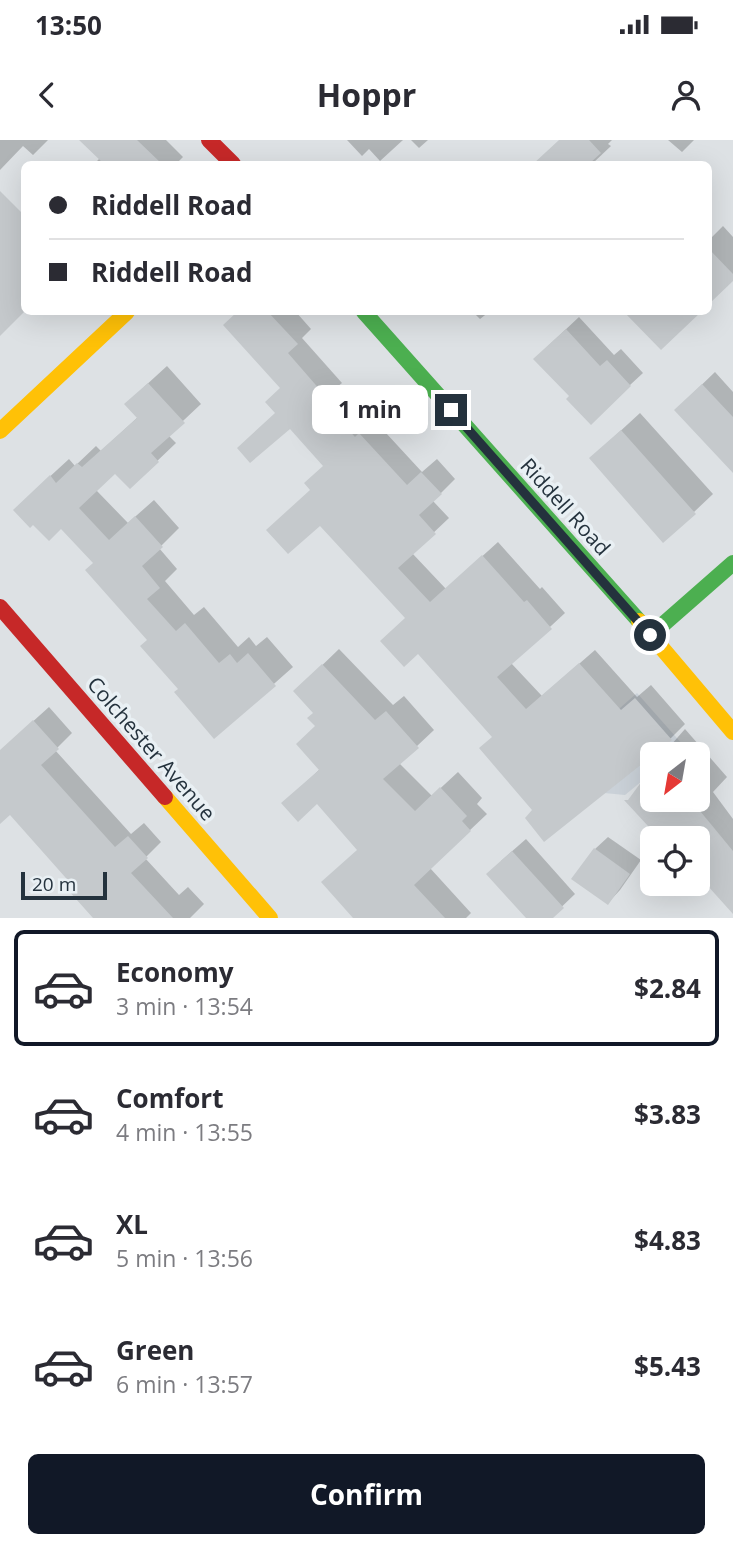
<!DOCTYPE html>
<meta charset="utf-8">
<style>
:root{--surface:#fff;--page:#f7f7f7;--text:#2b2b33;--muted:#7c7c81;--line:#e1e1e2;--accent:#111827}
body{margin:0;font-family:"Open Sans",sans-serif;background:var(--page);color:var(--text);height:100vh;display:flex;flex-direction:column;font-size:26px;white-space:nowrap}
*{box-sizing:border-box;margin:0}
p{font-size:23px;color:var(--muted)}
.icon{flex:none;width:38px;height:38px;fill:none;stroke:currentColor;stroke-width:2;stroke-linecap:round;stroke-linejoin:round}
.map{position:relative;height:778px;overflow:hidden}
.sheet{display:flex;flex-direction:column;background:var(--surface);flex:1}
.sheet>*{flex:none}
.banner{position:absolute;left:21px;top:21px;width:691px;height:154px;border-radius:10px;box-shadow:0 7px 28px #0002;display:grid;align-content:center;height:154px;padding:0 28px;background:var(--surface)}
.needle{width:46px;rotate:211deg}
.fabs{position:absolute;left:640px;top:602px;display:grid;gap:14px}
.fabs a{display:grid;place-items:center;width:70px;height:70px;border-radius:10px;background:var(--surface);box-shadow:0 7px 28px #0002;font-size:35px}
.scale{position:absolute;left:21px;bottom:18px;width:86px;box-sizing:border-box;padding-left:7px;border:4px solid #24323d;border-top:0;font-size:19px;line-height:24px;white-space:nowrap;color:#24323d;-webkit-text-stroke:5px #e9f0f4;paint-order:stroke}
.end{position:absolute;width:32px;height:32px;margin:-16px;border:9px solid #24323d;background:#fff;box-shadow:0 0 0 4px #fff}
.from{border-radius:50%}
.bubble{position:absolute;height:49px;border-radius:10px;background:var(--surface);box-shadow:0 7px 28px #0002;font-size:23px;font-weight:700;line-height:49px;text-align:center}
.banner b{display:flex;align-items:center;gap:24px;height:66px;font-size:26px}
.banner b+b{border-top:2px solid var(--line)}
.banner i{width:18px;height:18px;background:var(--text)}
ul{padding:12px 0 0;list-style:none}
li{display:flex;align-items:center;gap:21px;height:116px;margin:0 14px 10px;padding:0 14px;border:4px solid transparent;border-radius:10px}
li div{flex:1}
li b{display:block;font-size:26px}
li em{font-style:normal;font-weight:700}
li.current{border-color:var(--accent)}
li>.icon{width:63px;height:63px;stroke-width:1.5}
.cta{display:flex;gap:14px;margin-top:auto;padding:14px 28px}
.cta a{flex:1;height:80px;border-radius:10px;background:var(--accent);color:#fff;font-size:28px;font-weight:700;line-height:80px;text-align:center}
.status{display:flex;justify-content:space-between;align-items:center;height:49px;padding:0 35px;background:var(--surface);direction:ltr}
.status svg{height:19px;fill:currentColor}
header{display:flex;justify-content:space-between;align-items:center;height:91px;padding:0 28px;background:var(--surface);font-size:32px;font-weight:700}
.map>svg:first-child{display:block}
.built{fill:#cad1d8}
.shadow{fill:#0003}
.building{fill:#c5c9cc}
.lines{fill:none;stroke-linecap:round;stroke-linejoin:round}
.fast{stroke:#4caf50;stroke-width:16}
.slow{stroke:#ffc107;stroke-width:16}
.jam{stroke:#c62828;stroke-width:16}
.route{stroke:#24323d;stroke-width:9}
.labels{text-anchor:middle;stroke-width:7;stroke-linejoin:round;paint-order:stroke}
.street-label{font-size:21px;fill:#24323d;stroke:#e9f0f4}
</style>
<div class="status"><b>13:50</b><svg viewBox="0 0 49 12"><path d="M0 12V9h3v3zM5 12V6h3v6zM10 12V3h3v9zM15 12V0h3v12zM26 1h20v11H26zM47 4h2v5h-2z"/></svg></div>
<header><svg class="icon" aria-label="back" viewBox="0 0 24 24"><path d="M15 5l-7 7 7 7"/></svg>Hoppr<svg class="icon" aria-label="person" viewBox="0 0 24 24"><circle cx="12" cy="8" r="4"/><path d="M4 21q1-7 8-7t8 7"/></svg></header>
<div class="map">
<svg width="733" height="778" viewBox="0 0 733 778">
<rect width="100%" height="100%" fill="#dde1e4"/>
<path class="built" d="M637,553L683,605L673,614H653V632L625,655L604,653L569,613Z"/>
<path class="shadow" d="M0,0H48L33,15L23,6L0,30Z
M101,0H166L183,17L179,21L183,24H94L100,18Z
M347,0H403L380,21L369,9L362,16Z
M411,0H428L419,8Z
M561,0H612L608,4L611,6L592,24H535Z
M668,0H694L682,12Z
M723,86L733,97V138L709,161V100Z
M24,89V170L0,194V116Z
M239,172H296L311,189L302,198L342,243L337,247L370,284L374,280L422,332L437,319L455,339L433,361L449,378L412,413L446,449L498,402L540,449L542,447L565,473L511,523L542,556L595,510L637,557L651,545L685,584L671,598L544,700L535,670L493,596L312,349L324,325L277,272L282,247L225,185Z
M473,172H489L480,179Z
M634,172H698L661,207L630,176Z
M579,177L614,215L621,209L643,233L630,245L571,256L548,206Z
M167,226L201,264L168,295L176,303L130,347L116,331L96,350L128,383L154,360L179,388L159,408L177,429L165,441L194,475L204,467L238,507L249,497L256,506L267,497L293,527L214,597L95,422L33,352L69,319L75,326L96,306L101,311L138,277L144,247Z
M715,232L733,252V331L689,257Z
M640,273L713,354L694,372L591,318Z
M339,509L393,565L404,556L434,590L399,623L432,656L458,632L482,658L477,664L487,674L430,728L471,773L466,778H355L323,742L359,709L317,662L284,663L320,629L312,535Z
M49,567L72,593L55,610L131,694L144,683L161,702L145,718L179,755L188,747L204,764L190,778H95L75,745L10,673H0V611Z
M685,589L727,637L713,652L733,679V754L698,698H661L628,662L653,660H698V614H663Z
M608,697L641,720L620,750L608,763L595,709Z
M526,699L575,754L550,778H529L501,721Z"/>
<path class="building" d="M79,0H137L162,24H104Z
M559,0H589L601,13L589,24H533Z
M0,51L24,75V172L0,196Z
M709,109L733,134V141L709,164Z
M237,172H268L298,204L288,213L328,259L324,263L355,297L359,293L407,345L421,332L442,354L419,375L436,394L398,428L430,462L482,415L524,462L527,460L552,489L497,537L526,569L579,523L621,570L635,558L672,600L544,702L525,678L532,670L479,608L492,597L418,514L404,527L380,501L405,478L320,386L288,414L266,390L310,350L304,343L323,326L290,289L250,323L237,308L275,273L265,262L280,248L223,185Z
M624,172H701L661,210Z
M566,189L600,226L607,220L631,246L591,285L566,259L569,256L533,219Z
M148,243L185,283L151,313L159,322L130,349L115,334L79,368L109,400L135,376L163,407L142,426L160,448L147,459L176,491L185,483L219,523L230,514L237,523L248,513L276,546L214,599L174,552L178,549L140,506L147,500L85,430L93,423L61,389L49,401L33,385L30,388L13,370L50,335L56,343L77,323L82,327L137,278L124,264Z
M702,244L733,277V333L674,270Z
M621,290L696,374L663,403L589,318Z
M322,524L375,580L386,571L419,608L383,639L415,671L440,647L467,676L462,681L471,691L414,745L445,778H353L321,742L357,710L317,664L298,682L281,663L319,630L296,604L315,586L307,578L313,573L293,551Z
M33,580L59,609L41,625L115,707L128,696L148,718L131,733L173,778H93L68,750L73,746L10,675L0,684V610Z
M653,626V660H691L733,711V774L698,735V698H659L624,660H628Z
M594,708L630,734L608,765L571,739Z
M512,711L564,768L553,778H526L486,734Z"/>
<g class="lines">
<path class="fast" d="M364,172L639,481
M651,495L733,423"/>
<path class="slow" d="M0,291L127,172
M639,481L733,592
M165,657L270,778"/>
<path class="jam" d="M209,0L233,24
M0,467L165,657"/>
</g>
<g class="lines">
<path class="route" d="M451,270L650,495"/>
</g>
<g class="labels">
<g class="street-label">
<text transform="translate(565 367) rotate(48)" y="7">Riddell Road</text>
<text transform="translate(151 609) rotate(49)" y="7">Colchester Avenue</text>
</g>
</g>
</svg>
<div class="fabs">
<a><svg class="needle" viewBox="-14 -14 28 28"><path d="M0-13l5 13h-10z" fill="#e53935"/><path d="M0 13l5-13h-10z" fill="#7c7c81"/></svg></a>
<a><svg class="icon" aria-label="locate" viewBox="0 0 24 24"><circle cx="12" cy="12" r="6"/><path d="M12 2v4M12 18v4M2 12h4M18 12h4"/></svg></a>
</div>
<div class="scale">20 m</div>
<i class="end from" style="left:650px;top:495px"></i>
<i class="end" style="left:451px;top:270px"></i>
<div class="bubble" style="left:312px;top:245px;width:116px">1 min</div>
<div class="banner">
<b><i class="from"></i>Riddell Road</b>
<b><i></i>Riddell Road</b>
</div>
</div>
<section class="sheet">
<ul>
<li class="current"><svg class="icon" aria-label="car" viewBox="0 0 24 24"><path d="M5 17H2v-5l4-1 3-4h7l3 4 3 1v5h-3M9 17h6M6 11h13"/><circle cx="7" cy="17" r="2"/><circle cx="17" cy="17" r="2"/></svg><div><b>Economy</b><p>3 min · 13:54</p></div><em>$2.84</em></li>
<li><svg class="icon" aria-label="car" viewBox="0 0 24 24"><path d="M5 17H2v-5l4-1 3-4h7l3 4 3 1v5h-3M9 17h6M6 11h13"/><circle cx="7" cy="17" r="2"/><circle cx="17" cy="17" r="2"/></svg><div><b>Comfort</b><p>4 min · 13:55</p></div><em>$3.83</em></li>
<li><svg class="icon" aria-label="car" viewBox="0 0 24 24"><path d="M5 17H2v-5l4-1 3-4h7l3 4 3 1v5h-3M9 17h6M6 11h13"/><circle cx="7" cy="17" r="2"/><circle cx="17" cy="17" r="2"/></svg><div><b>XL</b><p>5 min · 13:56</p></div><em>$4.83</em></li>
<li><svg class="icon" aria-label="car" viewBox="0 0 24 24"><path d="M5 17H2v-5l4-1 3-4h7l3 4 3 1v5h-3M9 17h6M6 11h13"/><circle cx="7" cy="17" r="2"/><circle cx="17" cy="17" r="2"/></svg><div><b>Green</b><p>6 min · 13:57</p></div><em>$5.43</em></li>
</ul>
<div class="cta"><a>Confirm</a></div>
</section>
